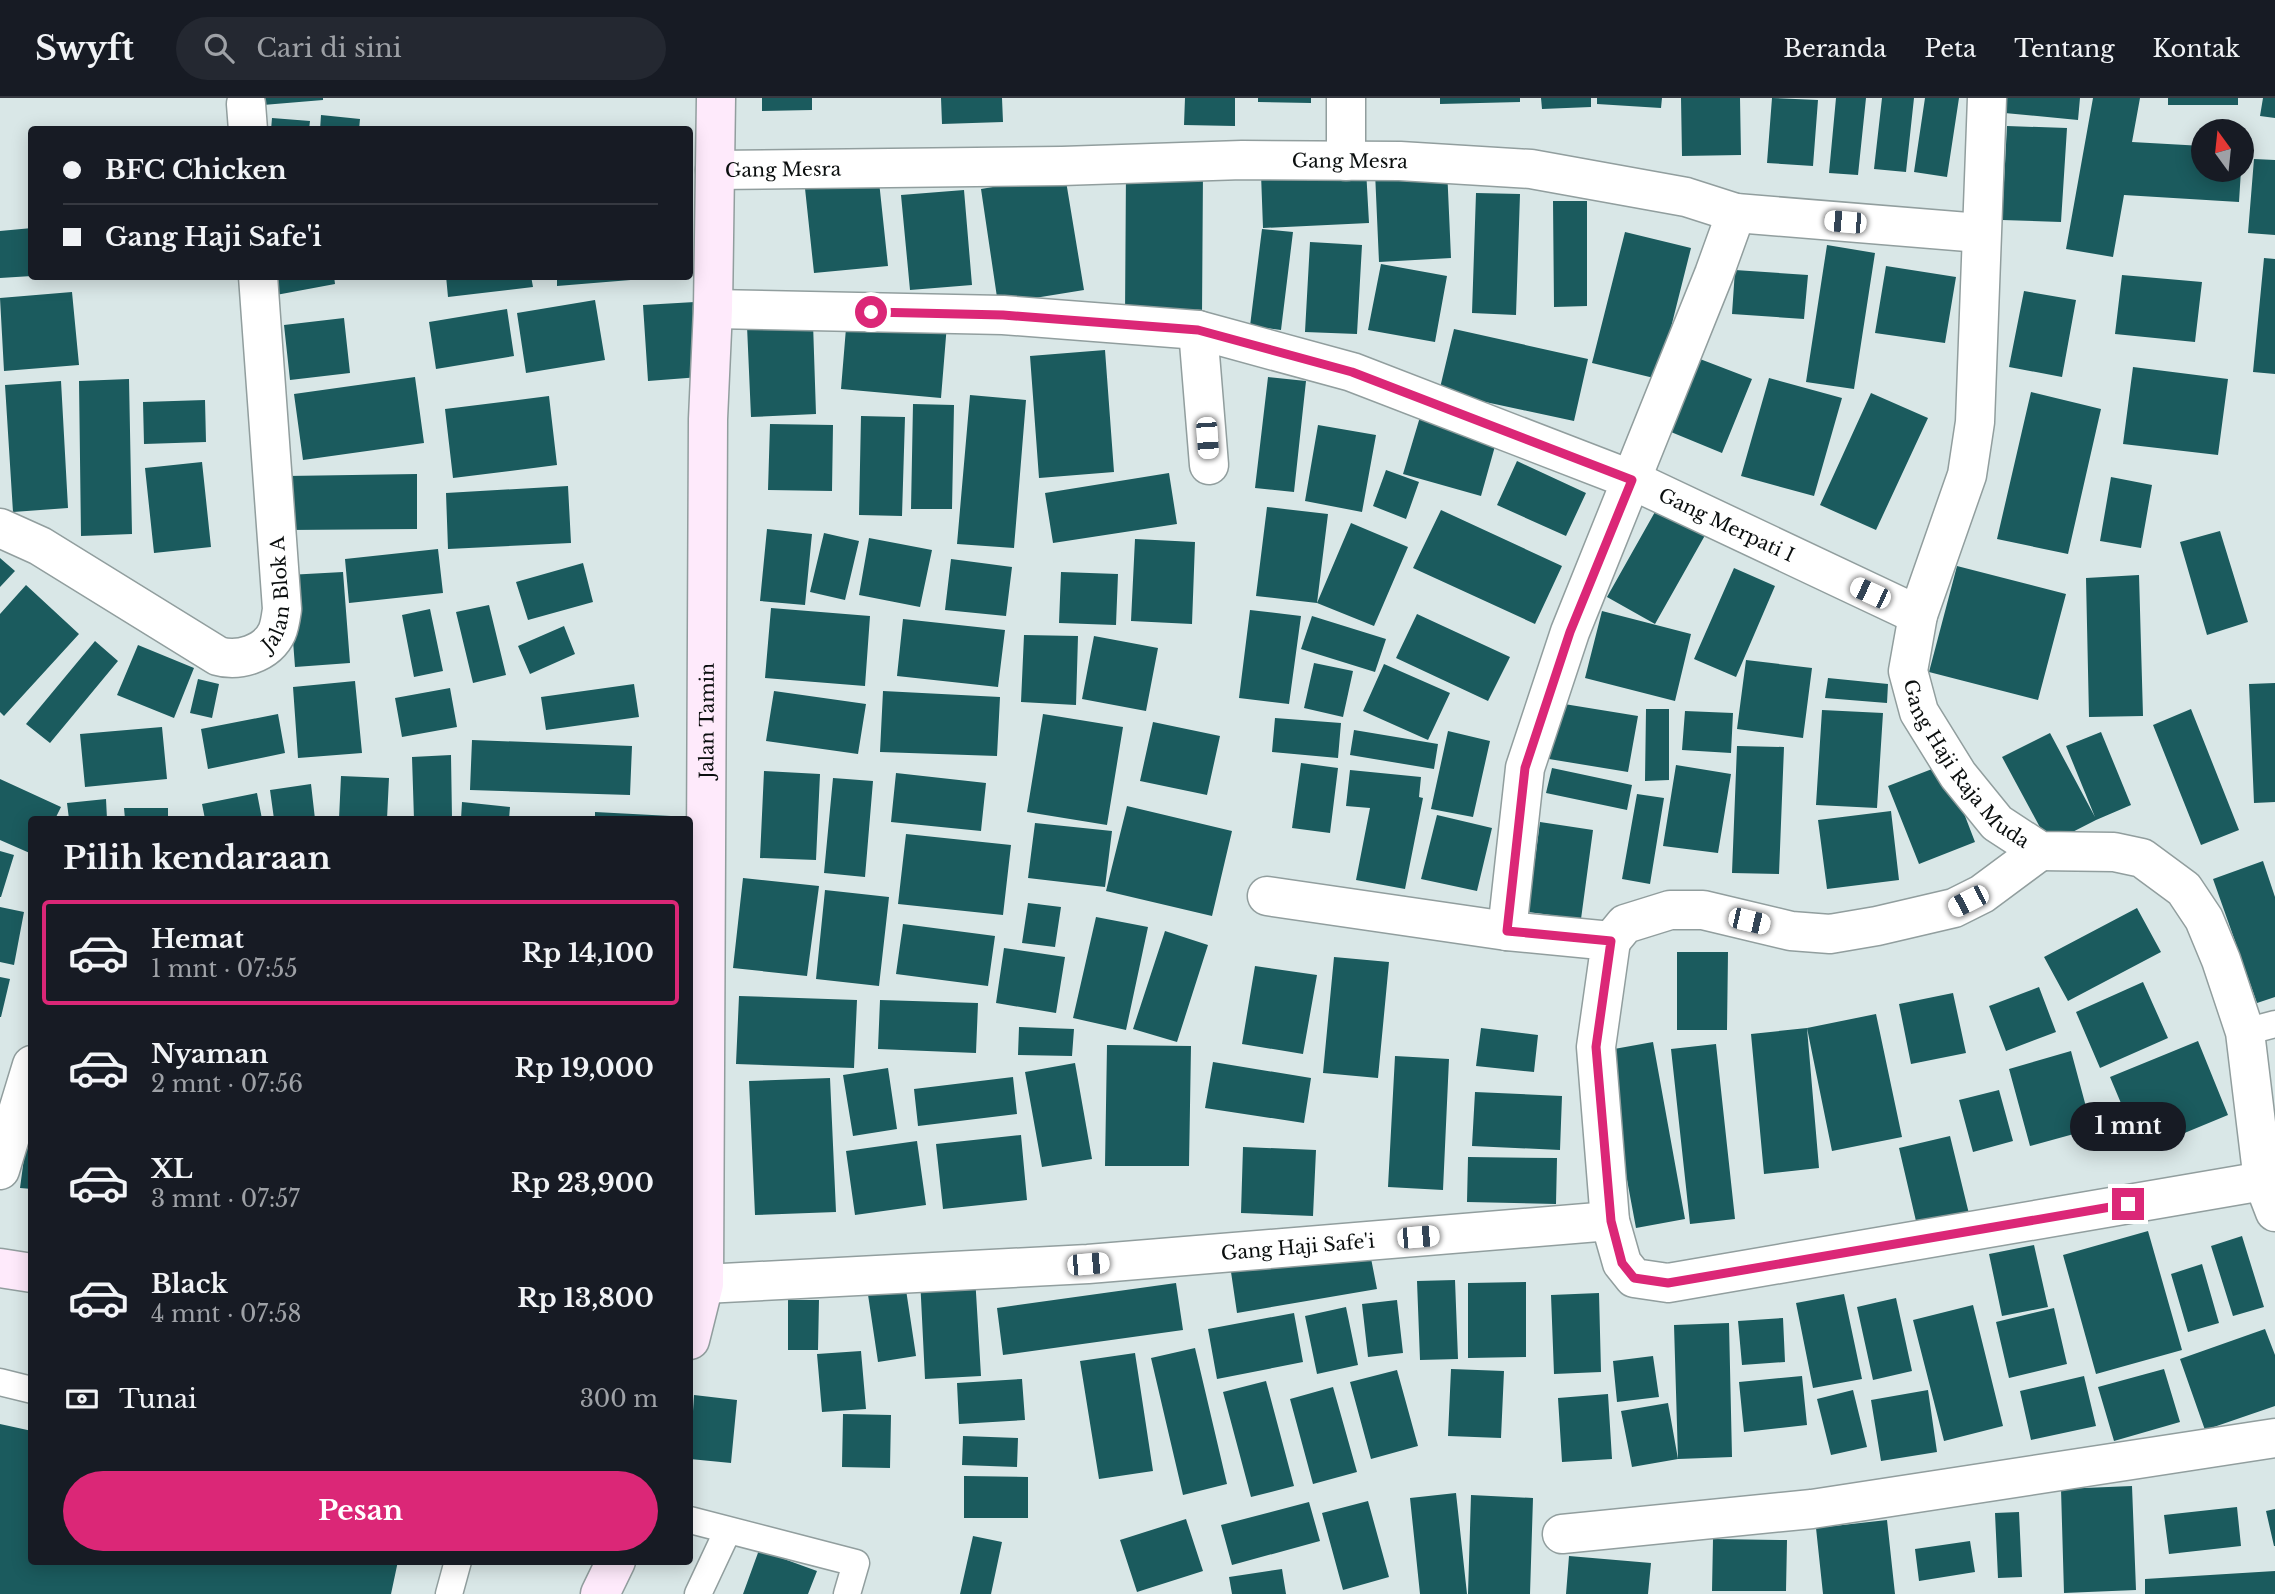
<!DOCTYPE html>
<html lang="id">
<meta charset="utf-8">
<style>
:root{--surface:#171b24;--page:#242831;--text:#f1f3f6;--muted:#9ea1a6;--line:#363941;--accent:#db2777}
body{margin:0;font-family:"Libre Baskerville",serif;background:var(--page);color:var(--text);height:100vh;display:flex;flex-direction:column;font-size:26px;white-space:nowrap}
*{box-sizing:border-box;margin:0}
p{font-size:23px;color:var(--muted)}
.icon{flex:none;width:38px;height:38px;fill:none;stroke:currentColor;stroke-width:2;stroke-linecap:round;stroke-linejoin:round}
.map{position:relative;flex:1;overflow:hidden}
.sheet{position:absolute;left:28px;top:718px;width:665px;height:749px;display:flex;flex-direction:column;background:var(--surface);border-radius:7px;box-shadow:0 4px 18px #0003}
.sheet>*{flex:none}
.hud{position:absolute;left:28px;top:28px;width:665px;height:154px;border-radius:7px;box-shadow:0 4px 18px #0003;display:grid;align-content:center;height:154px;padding:0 35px;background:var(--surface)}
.needle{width:46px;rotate:345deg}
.controls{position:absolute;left:2191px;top:21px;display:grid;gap:14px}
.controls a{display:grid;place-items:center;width:63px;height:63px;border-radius:50%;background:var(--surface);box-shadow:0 4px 18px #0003;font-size:35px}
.end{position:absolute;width:32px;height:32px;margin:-16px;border:9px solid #db2777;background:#fff;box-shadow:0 0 0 4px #fff}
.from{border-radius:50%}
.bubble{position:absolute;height:49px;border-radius:24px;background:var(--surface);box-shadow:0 4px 18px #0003;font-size:23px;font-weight:700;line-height:49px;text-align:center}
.car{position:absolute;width:21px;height:42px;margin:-21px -10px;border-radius:9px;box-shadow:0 0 5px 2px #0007;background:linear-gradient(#fff 24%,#345 0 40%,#fff 0 76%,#345 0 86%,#fff 0)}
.hud b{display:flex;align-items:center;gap:24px;height:66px;font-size:26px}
.hud b+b{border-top:2px solid var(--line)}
.hud i{width:18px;height:18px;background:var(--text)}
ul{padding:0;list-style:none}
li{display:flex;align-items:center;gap:21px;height:105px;margin:0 14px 10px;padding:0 21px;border:4px solid transparent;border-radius:7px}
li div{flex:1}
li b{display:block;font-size:26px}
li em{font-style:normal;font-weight:700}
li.on{border-color:var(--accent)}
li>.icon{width:63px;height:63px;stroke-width:1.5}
h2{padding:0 35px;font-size:32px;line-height:84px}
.pay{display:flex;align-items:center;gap:18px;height:77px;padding:0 35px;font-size:26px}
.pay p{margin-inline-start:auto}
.action{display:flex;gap:14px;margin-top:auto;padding:14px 35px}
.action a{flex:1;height:80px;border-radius:42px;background:var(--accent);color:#fff;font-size:28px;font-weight:700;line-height:80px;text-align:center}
header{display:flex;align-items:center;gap:42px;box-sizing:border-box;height:98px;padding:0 35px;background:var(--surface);border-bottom:2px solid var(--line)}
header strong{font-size:33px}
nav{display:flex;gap:38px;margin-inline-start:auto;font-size:24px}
.search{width:490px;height:63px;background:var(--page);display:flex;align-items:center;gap:18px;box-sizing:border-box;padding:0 24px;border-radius:38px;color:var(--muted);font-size:26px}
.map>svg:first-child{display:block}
.building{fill:#1b5b5e}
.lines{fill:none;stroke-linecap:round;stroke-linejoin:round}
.lane-casing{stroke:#919e9e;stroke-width:29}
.street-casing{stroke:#919e9e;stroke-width:41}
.secondary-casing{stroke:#919e9e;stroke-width:41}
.lane{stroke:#fff;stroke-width:26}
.street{stroke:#fff;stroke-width:38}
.secondary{stroke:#feeafb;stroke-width:38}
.route{stroke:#db2777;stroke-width:9}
.labels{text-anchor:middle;stroke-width:7;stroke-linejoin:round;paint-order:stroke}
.street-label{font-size:19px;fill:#0a0e0e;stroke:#e7f4f5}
</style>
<header>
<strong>Swyft</strong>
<div class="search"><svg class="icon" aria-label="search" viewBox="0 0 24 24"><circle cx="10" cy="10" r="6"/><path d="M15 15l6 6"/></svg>Cari di sini</div>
<nav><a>Beranda</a><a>Peta</a><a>Tentang</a><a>Kontak</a></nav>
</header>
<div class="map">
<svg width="2275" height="1496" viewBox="0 0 2275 1496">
<rect width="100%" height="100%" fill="#d9e7e7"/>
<path class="building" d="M251,0H323V2L252,8Z
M762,0H812V12L762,13Z
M941,0H1002L1003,24L942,26Z
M1185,0H1235V28L1184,27Z
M1258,0H1311V5L1258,4Z
M1440,0H1520V4L1440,6Z
M1541,0H1591V9L1542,11Z
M1597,0H1662L1661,10L1597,6Z
M1681,0H1740L1741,57L1682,58Z
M1772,0L1818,2L1813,68L1767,65Z
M1836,0H1866L1858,77L1829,75Z
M1882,0H1914L1906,74L1874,71Z
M1925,0H1959L1947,79L1914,74Z
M1996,0H2080L2078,22L1994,14Z
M2093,0H2140L2132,44L2203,48V72H2241L2239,104L2124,97L2113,159L2066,151Z
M2168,0H2238V7H2168Z
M2263,0H2275V20L2260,18Z
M321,17L360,21L359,32H320Z
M272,20L310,23L309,32H271Z
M2007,28L2067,30L2061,124L2002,122Z
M2254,61L2275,62V137L2248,135Z
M1447,70L1451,160L1379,164L1375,74Z
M1366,71L1369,125L1263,130L1261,76Z
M1126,72H1203L1202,219H1125Z
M878,74L888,168L814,175L804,81Z
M1065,77L1084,192L998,206L981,91Z
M964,92L972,187L910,192L901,97Z
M1476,95L1520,96L1516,217L1472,215Z
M1553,103H1587V208L1554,209Z
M32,130V178L0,180V133Z
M1262,131L1293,134L1281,232L1250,228Z
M1625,134L1691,150L1658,281L1592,265Z
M1310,144L1362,147L1357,236L1305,234Z
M1827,147L1875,155L1854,291L1806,284Z
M2264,160L2275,161V276L2253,274Z
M1381,166L1447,178L1435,244L1368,232Z
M1886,168L1956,179L1945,245L1875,235Z
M1735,172L1808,177L1804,221L1732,216Z
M2122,177L2202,184L2195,244L2115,236Z
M272,178H334L335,186L276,197Z
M446,178H531L533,189L448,199Z
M557,178H655V180L557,188Z
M2024,193L2076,202L2062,279L2009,269Z
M72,194L79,267L4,273L0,200Z
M595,202L605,262L526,275L517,215Z
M695,204L700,279L648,283L643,207Z
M507,211L514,258L436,271L429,224Z
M847,218L947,226L941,300L841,291Z
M344,220L350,275L290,282L284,227Z
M813,225L816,316L751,319L747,228Z
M1454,231L1588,261L1574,323L1439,294Z
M1105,252L1114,374L1039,380L1030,258Z
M1700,261L1752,281L1722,355L1671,334Z
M2133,269L2228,281L2218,357L2123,346Z
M415,279L424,345L303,362L294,296Z
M1268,279L1306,283L1294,394L1255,390Z
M1769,280L1842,300L1814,398L1741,378Z
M129,281L132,436L81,438L79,283Z
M61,283L68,410L13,414L5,287Z
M2031,294L2101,311L2068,456L1997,441Z
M1871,295L1928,320L1876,432L1820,407Z
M970,297L1026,302L1014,450L957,446Z
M549,298L557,367L453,380L445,311Z
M205,302L206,344L144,346L143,304Z
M913,306L954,307L952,411H911Z
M861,318L905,319L902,418L859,417Z
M1420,319L1497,341L1481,398L1403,376Z
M770,326L833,327L832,393L768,392Z
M1318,327L1376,337L1362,414L1305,403Z
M1517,363L1586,395L1566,438L1497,407Z
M202,364L211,449L154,455L145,370Z
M1386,372L1419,384L1406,421L1373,408Z
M1169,375L1177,426L1053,445L1045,395Z
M417,376V431L287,432V378Z
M2111,379L2152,387L2141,450L2100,443Z
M568,388L571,445L448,451L446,395Z
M1660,405L1708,432L1655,526L1607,499Z
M1267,409L1328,416L1317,505L1256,498Z
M1441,412L1562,468L1535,526L1413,470Z
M1351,425L1408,449L1374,528L1317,505Z
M767,431L812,436L805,507L760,503Z
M2220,433L2248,524L2207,537L2180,444Z
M824,435L859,443L845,502L810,494Z
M869,440L932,452L920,509L859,497Z
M1135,441L1195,444L1192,526L1131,523Z
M438,451L443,495L349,505L345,461Z
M0,460L15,473L0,489Z
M951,461L1012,469L1006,518L945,512Z
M583,465L593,504L528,522L516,484Z
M1957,468L2066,496L2038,602L1929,574Z
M1734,470L1775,488L1736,579L1694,561Z
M343,474L350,565L295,569L288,477Z
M1061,474L1118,476L1116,527L1059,525Z
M2139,477L2143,618L2089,619L2086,480Z
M26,487L79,536L4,618L0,614V516Z
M489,507L506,577L473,585L456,514Z
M771,510L870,518L865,588L765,580Z
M430,511L443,573L414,579L402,517Z
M1250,512L1301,518L1289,606L1239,600Z
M1602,513L1691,536L1675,603L1585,580Z
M1417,516L1510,559L1488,603L1396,560Z
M1312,518L1386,541L1375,574L1301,551Z
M903,521L1005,532L998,589L897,578Z
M564,528L575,556L530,576L518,548Z
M1024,537L1078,538L1076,607L1021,604Z
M1094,538L1158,550L1146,613L1082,601Z
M95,543L118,563L50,645L26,626Z
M138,547L194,570L174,620L117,597Z
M1746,562L1812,570L1803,640L1737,631Z
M1314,565L1353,573L1343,619L1304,610Z
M1384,566L1450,595L1428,642L1363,613Z
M1828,580L1888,586L1887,605L1825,600Z
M198,581L219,586L212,620L190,615Z
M355,583L362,655L298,660L293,589Z
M2275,585V704L2254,705L2249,586Z
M634,586L639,619L546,632L541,599Z
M450,590L457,629L402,639L395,600Z
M774,593L866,606L858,656L766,643Z
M883,593L1000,599L997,658L880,654Z
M1558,605L1638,618L1628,674L1549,661Z
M1646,611H1669V682L1645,683Z
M2191,611L2239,732L2201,747L2153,627Z
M1822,612L1883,615L1877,710L1816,707Z
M1685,613L1733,615L1731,655L1682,652Z
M278,616L285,655L208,671L201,631Z
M1043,616L1123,629L1107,727L1027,714Z
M1275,620L1341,625L1338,660L1272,654Z
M1153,624L1220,638L1207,697L1140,683Z
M162,629L167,681L85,689L80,636Z
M1354,632L1438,646L1434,671L1350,657Z
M1448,633L1490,643L1473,719L1431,711Z
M2101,634L2131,707L2096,722L2049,746L2002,659L2050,635L2095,719L2066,648Z
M472,642L632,648L630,697L470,692Z
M1737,648L1784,649L1779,776L1732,775Z
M451,657L452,721H414L412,659Z
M1301,665L1338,670L1330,735L1292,730Z
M1945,666L1975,744L1919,766L1888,688Z
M1676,667L1731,676L1718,755L1663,748Z
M1552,670L1632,687L1627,712L1546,695Z
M1350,672L1421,679L1419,699L1423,700L1405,791L1356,782L1370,710L1346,708Z
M764,673L820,676L816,762L760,760Z
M896,675L986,685L981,733L891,724Z
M341,678L389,680L387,721H339Z
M833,680L873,683L865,779L824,775Z
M0,681L61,709L55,721H32V756L0,742Z
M311,686L315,721H274L270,692Z
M257,695L262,721H205L202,706Z
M1637,696L1664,700L1650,786L1622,781Z
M106,701L107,721H69L67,705Z
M462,704L510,709L509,721H461Z
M1127,708L1232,733L1212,818L1106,793Z
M124,710H168V721H125Z
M1891,713L1899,782L1827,791L1818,722Z
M595,714L671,718V721H595Z
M1437,717L1492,730L1477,793L1421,781Z
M1540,724L1593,732L1581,821L1528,814Z
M1035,725L1112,733L1105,789L1028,780Z
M906,736L1011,747L1003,817L898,806Z
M0,753L14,757L1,799H0Z
M2263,763L2275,799V899L2257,905L2213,781Z
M743,780L819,788L807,878L733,870Z
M825,792L889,799L879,888L816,881Z
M1028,805L1061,809L1055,849L1022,845Z
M0,809L24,814L14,867L0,864Z
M2137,810L2161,854L2068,903L2044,859Z
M1096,819L1148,829L1126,932L1073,920Z
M903,826L995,838L988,888L896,876Z
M1165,833L1208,847L1177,944L1133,931Z
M1004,850L1065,859L1056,915L996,905Z
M1677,854H1728L1727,932H1677Z
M1334,859L1389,864L1378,980L1323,975Z
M1255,868L1317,877L1303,956L1242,946Z
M0,879L10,881L1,919H0Z
M2143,884L2168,940L2100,970L2076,914Z
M2039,889L2056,934L2006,953L1989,908Z
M1953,895L1966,955L1911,966L1899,906Z
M739,898L857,902L854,970L736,966Z
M880,902L978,905L976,955L878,951Z
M1876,916L1902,1039L1832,1053L1807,930Z
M1019,929L1074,931L1072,958L1018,957Z
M1481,930L1538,937L1534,974L1476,968Z
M1807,930L1819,1070L1764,1076L1751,936Z
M2198,943L2228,1017L2141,1053L2110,979Z
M1653,944L1685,1121L1636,1130L1603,953Z
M1716,946L1735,1121L1690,1126L1671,951Z
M1107,947L1191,948L1189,1068H1105Z
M2071,953L2092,1031L2030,1048L2009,971Z
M1395,958L1449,961L1443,1092L1388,1089Z
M1213,964L1311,980L1304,1025L1205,1010Z
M1075,965L1092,1061L1042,1069L1025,974Z
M888,970L897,1031L853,1038L843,977Z
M1013,979L1017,1016L918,1028L914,991Z
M830,980L836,1114L755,1117L749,983Z
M1999,992L2013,1043L1973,1054L1959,1002Z
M1475,994L1562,998L1560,1052L1472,1048Z
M1021,1037L1027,1102L943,1111L936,1046Z
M27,1038L32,1039V1091L20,1090Z
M1950,1038L1971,1124L1919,1136L1899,1050Z
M917,1043L926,1107L855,1117L846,1053Z
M1243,1049L1316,1052L1313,1118L1241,1115Z
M1468,1059L1557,1060L1556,1106L1467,1104Z
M2148,1133L2182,1252L2096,1276L2063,1157Z
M2242,1138L2264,1209L2233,1218L2211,1148Z
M2034,1147L2048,1209L2002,1218L1989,1156Z
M1369,1150L1377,1191L1237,1215L1231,1174Z
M2202,1166L2219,1225L2188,1234L2171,1176Z
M975,1178L981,1278L925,1281L920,1180Z
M1455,1182L1458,1261L1420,1262L1417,1183Z
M1526,1184V1259L1468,1260V1185Z
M905,1185L916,1258L878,1264L867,1190Z
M1176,1185L1183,1232L1003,1257L997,1210Z
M1599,1195L1601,1274L1554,1276L1551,1197Z
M1844,1196L1862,1281L1813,1290L1796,1205Z
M1896,1200L1912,1273L1873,1282L1857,1209Z
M788,1202H819L818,1252H788Z
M1397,1202L1403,1255L1368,1259L1362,1206Z
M1973,1207L2003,1328L1944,1343L1913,1222Z
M1346,1209L1358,1267L1317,1276L1305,1218Z
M2054,1210L2067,1266L2009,1280L1996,1224Z
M1294,1215L1303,1264L1217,1281L1208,1231Z
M1783,1220L1785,1264L1742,1267L1738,1223Z
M1729,1225L1732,1359L1678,1361L1674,1227Z
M2265,1231L2275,1257V1308L2205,1332L2180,1261Z
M1195,1250L1227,1386L1183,1397L1151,1260Z
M861,1253L866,1311L822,1314L817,1256Z
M1135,1255L1153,1373L1099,1381L1080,1263Z
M1653,1258L1659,1299L1617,1304L1613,1263Z
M1451,1271L1504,1273L1501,1340L1448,1338Z
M2164,1271L2180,1324L2114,1343L2098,1289Z
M1397,1272L1418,1348L1371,1361L1350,1284Z
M1802,1278L1807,1327L1744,1334L1739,1284Z
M2084,1278L2096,1328L2031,1342L2020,1293Z
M1022,1281L1025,1322L959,1326L957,1285Z
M1266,1283L1294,1388L1251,1399L1223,1294Z
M1333,1289L1357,1374L1313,1386L1290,1301Z
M1853,1292L1867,1349L1831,1357L1817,1301Z
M1928,1292L1937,1354L1881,1363L1871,1302Z
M1608,1296L1612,1361L1562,1364L1558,1300Z
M694,1297L737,1302L731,1365L690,1361Z
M1668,1305L1678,1361L1632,1369L1621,1313Z
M843,1316L891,1317L890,1370L842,1369Z
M0,1326L32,1333V1463H398L391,1496H0Z
M963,1338L1018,1340L1017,1369L962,1367Z
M964,1378L1028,1379V1420H964Z
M2132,1388L2136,1492L2064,1495L2061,1391Z
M1456,1395L1467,1496H1420L1410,1400Z
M1471,1397L1533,1400L1530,1496H1468Z
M1368,1403L1389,1479L1343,1492L1322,1415Z
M1309,1404L1320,1443L1232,1467L1221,1427Z
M2237,1409L2241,1448L2169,1456L2164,1417Z
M2275,1411V1448H2274L2266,1413Z
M2019,1414L2022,1479L1998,1480L1995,1415Z
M1186,1421L1203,1473L1137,1494L1120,1442Z
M1887,1422L1895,1496H1823L1816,1430Z
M973,1438L1002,1444L991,1496H960Z
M1713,1441L1787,1442L1786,1493H1712Z
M1970,1443L1975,1474L1919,1483L1915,1451Z
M759,1452L817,1473L808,1496H743Z
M1569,1458L1651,1465L1648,1496H1566Z
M1282,1471L1286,1496H1232L1229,1479Z
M2275,1473V1496H2145V1481Z"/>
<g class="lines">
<defs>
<path id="lane" d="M2245,934L2275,926
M0,1284L32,1292
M690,1422L856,1465L847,1496
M449,1496L458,1463
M698,1496L728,1432"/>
<g id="street">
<path d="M1346,0V63"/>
<path id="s1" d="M1987,0L1975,324L1967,377L1918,517L1908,573L1919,614L1958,677L1997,725L2040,753L2114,754L2142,760L2184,791L2204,821L2221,862L2245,934L2263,1083L2275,1114"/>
<path d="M246,6L248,32"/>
<path id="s2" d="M715,72L1062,68L1242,62L1400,63L1531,71L1686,99L1736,115L1980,135"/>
<path id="s3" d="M713,211L1003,217L1198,232L1352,274L1632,382L1918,517"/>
<path d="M1198,232L1209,367"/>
<path id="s4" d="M0,430L40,448L218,558C238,564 267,556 277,534C280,527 281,518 282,511L258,178"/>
<path d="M1267,798L1507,833L1611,843L1596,949L1610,1123L1622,1165L1634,1180L1668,1185L2263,1083"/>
<path d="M1507,833L1525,670L1570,534L1714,176L1736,115"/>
<path d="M1611,843L1625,826L1670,812H1703L1791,833L1830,836L1877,828L1954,810L1982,796L2040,753"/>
<path d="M0,1072L32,967"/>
<path id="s5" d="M704,1186L1088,1166L1610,1123"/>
<path d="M1562,1436L1812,1411L2275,1340"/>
</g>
<g id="secondary">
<path d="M0,1170L32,1175"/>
<path id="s6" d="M690,1242L704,1186L708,321L713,211L716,0"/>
<path d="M600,1496L616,1463"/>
</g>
</defs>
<use href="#lane" class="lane-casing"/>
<use href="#street" class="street-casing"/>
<use href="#secondary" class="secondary-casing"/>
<use href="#lane" class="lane"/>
<use href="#street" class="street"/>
<use href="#secondary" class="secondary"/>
</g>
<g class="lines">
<path class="route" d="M871,214L1003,217L1198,232L1352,274L1632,382L1570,534L1525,670L1507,833L1611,843L1596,949L1611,1123L1622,1165L1634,1180L1668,1185L2128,1106"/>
</g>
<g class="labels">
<g class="street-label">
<text dy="7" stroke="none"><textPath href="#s2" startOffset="635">Gang Mesra</textPath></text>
<text dy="7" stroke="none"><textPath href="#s2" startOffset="68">Gang Mesra</textPath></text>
<text dy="7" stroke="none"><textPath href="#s3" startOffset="1050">Gang Merpati I</textPath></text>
<text dy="7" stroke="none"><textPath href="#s4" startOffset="360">Jalan Blok A</textPath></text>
<text dy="7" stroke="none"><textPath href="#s6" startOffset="621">Jalan Tamin</textPath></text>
<text dy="7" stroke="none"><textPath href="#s1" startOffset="695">Gang Haji Raja Muda</textPath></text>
<text dy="7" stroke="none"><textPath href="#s5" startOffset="595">Gang Haji Safe'i</textPath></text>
</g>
</g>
</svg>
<div class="controls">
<a><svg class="needle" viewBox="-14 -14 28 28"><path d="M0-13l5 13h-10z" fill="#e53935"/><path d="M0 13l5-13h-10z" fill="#9ea1a6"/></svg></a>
</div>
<i class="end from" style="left:871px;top:214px"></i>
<i class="end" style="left:2128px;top:1106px"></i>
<div class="bubble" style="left:2070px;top:1004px;width:116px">1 mnt</div>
<i class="car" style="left:1845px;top:124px;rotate:275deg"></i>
<i class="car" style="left:1207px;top:340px;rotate:176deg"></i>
<i class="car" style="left:1870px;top:495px;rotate:295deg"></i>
<i class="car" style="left:1968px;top:803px;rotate:243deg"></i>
<i class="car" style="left:1749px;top:823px;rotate:103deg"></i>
<i class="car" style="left:1418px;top:1139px;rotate:85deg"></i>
<i class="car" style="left:1088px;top:1166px;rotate:85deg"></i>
<div class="hud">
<b><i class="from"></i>BFC Chicken</b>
<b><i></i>Gang Haji Safe'i</b>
</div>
<section class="sheet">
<h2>Pilih kendaraan</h2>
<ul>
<li class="on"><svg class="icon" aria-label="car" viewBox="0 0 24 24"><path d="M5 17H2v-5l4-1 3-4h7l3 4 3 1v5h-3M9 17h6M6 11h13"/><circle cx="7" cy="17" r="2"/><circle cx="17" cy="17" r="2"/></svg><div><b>Hemat</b><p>1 mnt · 07:55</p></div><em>Rp 14,100</em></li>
<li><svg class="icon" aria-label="car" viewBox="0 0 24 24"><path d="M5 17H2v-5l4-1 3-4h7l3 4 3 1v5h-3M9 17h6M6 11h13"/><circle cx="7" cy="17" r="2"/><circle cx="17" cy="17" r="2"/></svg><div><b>Nyaman</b><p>2 mnt · 07:56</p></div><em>Rp 19,000</em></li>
<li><svg class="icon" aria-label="car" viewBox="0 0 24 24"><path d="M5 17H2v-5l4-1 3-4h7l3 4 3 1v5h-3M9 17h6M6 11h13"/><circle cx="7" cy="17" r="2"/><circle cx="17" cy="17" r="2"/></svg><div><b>XL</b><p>3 mnt · 07:57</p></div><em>Rp 23,900</em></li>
<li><svg class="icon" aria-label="car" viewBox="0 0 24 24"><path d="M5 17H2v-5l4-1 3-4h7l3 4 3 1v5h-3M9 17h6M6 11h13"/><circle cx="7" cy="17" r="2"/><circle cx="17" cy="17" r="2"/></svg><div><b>Black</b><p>4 mnt · 07:58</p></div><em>Rp 13,800</em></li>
</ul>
<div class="pay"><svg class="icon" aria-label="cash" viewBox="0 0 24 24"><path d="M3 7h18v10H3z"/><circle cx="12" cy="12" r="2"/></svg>Tunai<p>300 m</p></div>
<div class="action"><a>Pesan</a></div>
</section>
</div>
